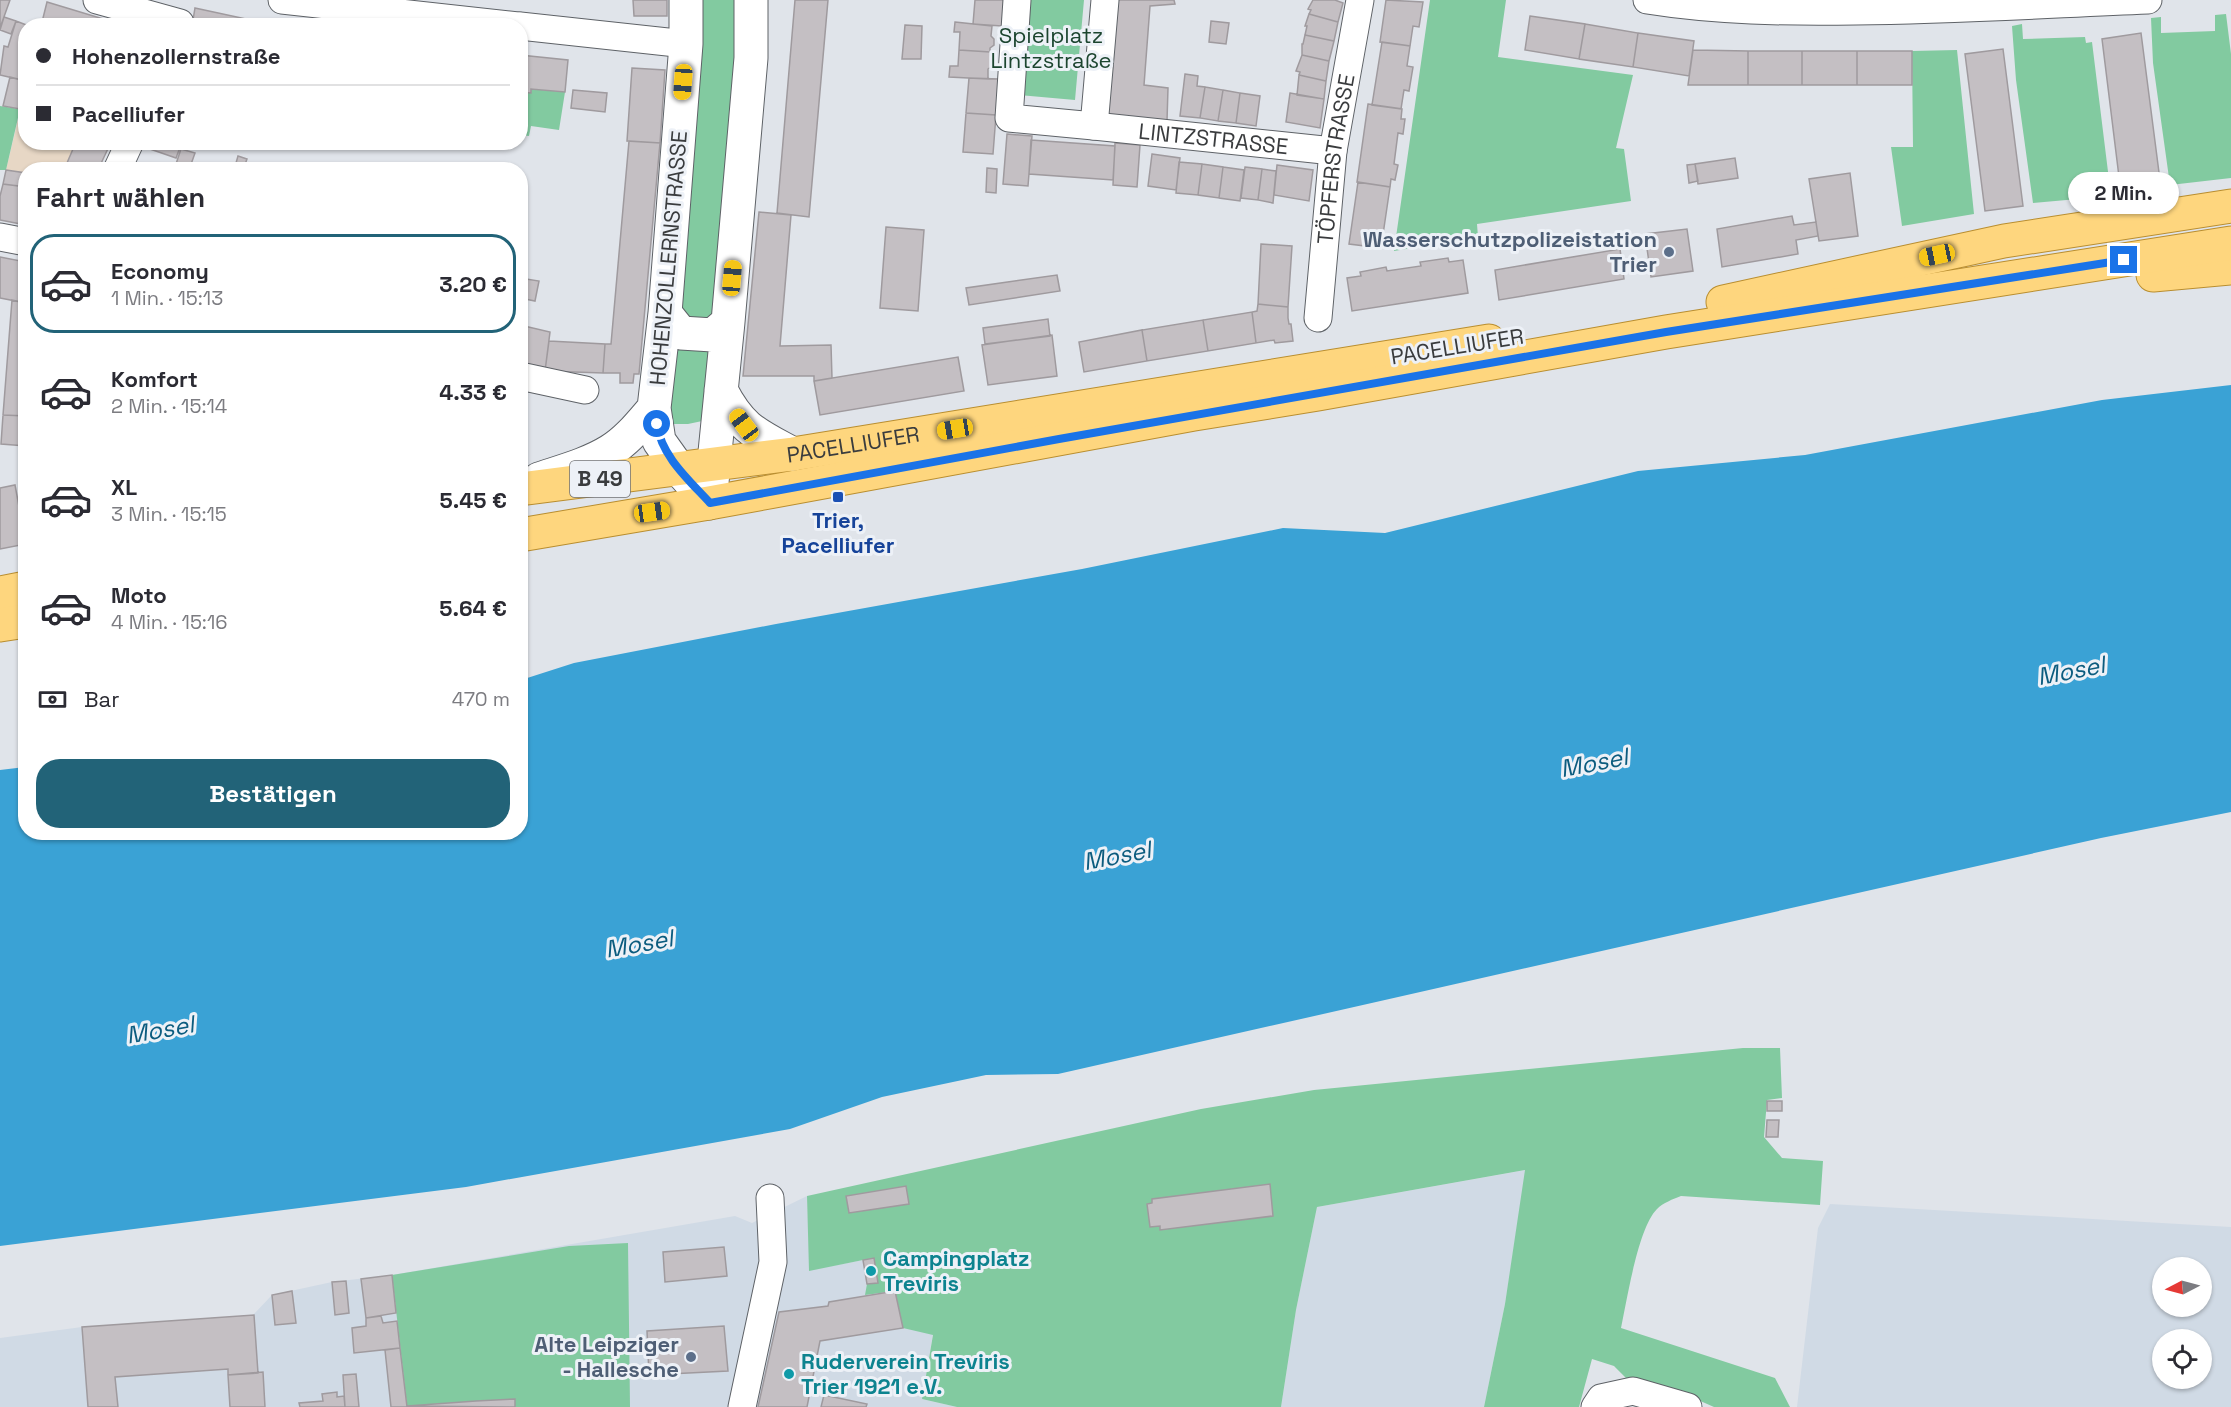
<!DOCTYPE html>
<html lang="de">
<meta charset="utf-8">
<style>
:root{--surface:#fff;--page:#f7f7f7;--text:#2b2b33;--muted:#7c7c81;--line:#e1e1e2;--accent:#226378}
body{margin:0;font-family:"Space Grotesk",sans-serif;background:var(--page);color:var(--text);height:100vh;display:flex;flex-direction:column;font-size:22px;white-space:nowrap}
*{box-sizing:border-box;margin:0}
p{font-size:20px;color:var(--muted)}
.icon{flex:none;width:33px;height:33px;fill:none;stroke:currentColor;stroke-width:2;stroke-linecap:round;stroke-linejoin:round}
.map{position:relative;flex:1;overflow:hidden}
.drawer{position:absolute;left:18px;top:162px;width:510px;height:678px;display:flex;flex-direction:column;background:var(--surface);border-radius:24px;box-shadow:0 2px 4px #0004}
.drawer>*{flex:none}
.top-card{position:absolute;left:18px;top:18px;width:510px;height:132px;border-radius:24px;box-shadow:0 2px 4px #0004;display:grid;align-content:center;height:132px;padding:0 18px;background:var(--surface)}
.needle{width:39px;rotate:264deg}
.buttons{position:absolute;left:2152px;top:1257px;display:grid;gap:12px}
.buttons a{display:grid;place-items:center;width:60px;height:60px;border-radius:50%;background:var(--surface);box-shadow:0 2px 4px #0004;font-size:30px}
.end{position:absolute;width:27px;height:27px;margin:-14px;border:8px solid #1a73e8;background:#fff;box-shadow:0 0 0 3px #fff}
.from{border-radius:50%}
.bubble{position:absolute;height:42px;border-radius:21px;background:var(--surface);box-shadow:0 2px 4px #0004;font-size:20px;font-weight:800;line-height:42px;text-align:center}
.car{position:absolute;width:18px;height:36px;margin:-18px -9px;border-radius:8px;box-shadow:0 0 4px 2px #0007;background:linear-gradient(#f5c518 24%,#345 0 40%,#f5c518 0 76%,#345 0 86%,#f5c518 0)}
.top-card b{display:flex;align-items:center;gap:21px;height:57px;font-size:22px}
.top-card b+b{border-top:2px solid var(--line)}
.top-card i{width:15px;height:15px;background:var(--text)}
ul{padding:0;list-style:none}
li{display:flex;align-items:center;gap:18px;height:99px;margin:0 12px 9px;padding:0 6px;border:3px solid transparent;border-radius:24px}
li div{flex:1}
li b{display:block;font-size:22px}
li em{font-style:normal;font-weight:800}
li.active{border-color:var(--accent)}
li>.icon{width:54px;height:54px;stroke-width:1.5}
h2{padding:0 18px;font-size:27px;line-height:72px}
.pay{display:flex;align-items:center;gap:15px;height:66px;padding:0 18px;font-size:22px}
.pay p{margin-inline-start:auto}
.primary-button{display:flex;gap:12px;margin-top:auto;padding:12px 18px}
.primary-button a{flex:1;height:69px;border-radius:24px;background:var(--accent);color:#fff;font-size:24px;font-weight:800;line-height:69px;text-align:center}
.map>svg:first-child{display:block}
.built{fill:#d0dae5;fill-rule:evenodd}
.education{fill:#e7d7c5}
.green{fill:#82caa0}
.water{fill:#3aa2d5}
.building{fill:#c4bfc3;stroke:#9f9a9e;stroke-width:1.5}
.lines{fill:none;stroke-linecap:round;stroke-linejoin:round}
.minor-casing{stroke:#5e6267;stroke-width:29}
.tertiary-casing{stroke:#5e6267;stroke-width:35}
.primary-casing{stroke:#b98e30;stroke-width:35}
.minor{stroke:#fff;stroke-width:27}
.tertiary{stroke:#fff;stroke-width:33}
.primary{stroke:#fed67e;stroke-width:33}
.route{stroke:#1a73e8;stroke-width:8}
.service-dot{fill:#5c6f8a;stroke:#edf1f7;stroke-width:2}
.transit-dot{fill:#1a4fb4;stroke:#edf1f7;stroke-width:2}
.culture-dot{fill:#0f9aa8;stroke:#edf1f7;stroke-width:2}
.labels{text-anchor:middle;stroke-width:6;stroke-linejoin:round;paint-order:stroke}
.shield{fill:#edf1f7;stroke:#707276;stroke-width:1.5}
.shield-label{font-size:21px;font-weight:bold;fill:#3a3c3e}
.park-label{font-size:22px;fill:#1c452f;stroke:#edf1f7}
.street-label{font-size:22px;fill:#3a3c3e;stroke:#edf1f7}
.service-label{font-size:22px;font-weight:bold;fill:#4e5e75;stroke:#edf1f7;text-anchor:end}
.transit-label{font-size:22px;font-weight:bold;fill:#164399;stroke:#edf1f7}
.culture-label{font-size:22px;font-weight:bold;fill:#0d838f;stroke:#edf1f7;text-anchor:start}
.water-label{font-size:24px;font-style:italic;fill:#0c5c7f;stroke:#edf1f7}
</style>
<div class="map">
<svg width="2231" height="1407" viewBox="0 0 2231 1407">
<rect width="100%" height="100%" fill="#e0e4ea"/>
<path class="built" d="M1526,1170L1505,1304L1484,1407H1281L1296,1310L1317,1207Z
M807,1196L810,1270L863,1260L867,1284L895,1291L933,1334L922,1399L957,1407H0V1338L82,1327L253,1315L272,1295L332,1282L392,1275L735,1216L752,1223Z
M1830,1204L2231,1227V1407H1797L1818,1228ZM2163,1268H2202V1306H2163ZM2163,1340H2202V1378H2163Z"/>
<path class="education" d="M25,90L26,142L111,143L98,169L26,170L25,173L6,170Z"/>
<path class="green" d="M697,0H741L720,308L702,323L679,313Z
M1027,0H1084L1075,100L1019,95Z
M1430,0H1506L1498,57L1633,75L1616,148L1624,149L1631,201L1477,224L1478,237L1394,251Z
M2226,14L2231,54V178L2170,185L2153,63L2151,18L2161,17V33L2215,31V15Z
M2022,24L2023,39L2085,37L2086,43L2092,42L2111,196L2033,203L2016,80L2012,26Z
M1957,50L1974,214L1902,226L1891,147H1913L1912,51Z
M531,89L565,92L559,130L531,126L529,136L521,135L520,92L531,93Z
M0,106L20,109L6,170H0Z
M672,334L716,346L707,420L688,424H667Z
M1743,1048H1780L1782,1098L1767,1100L1764,1137L1782,1158L1823,1161L1820,1205L1681,1196C1673,1199 1663,1203 1657,1209C1638,1228 1627,1300 1621,1328L1775,1378L1790,1407H1714L1673,1389L1644,1380L1626,1378L1614,1366L1592,1359L1579,1407H1484L1505,1304L1525,1170L1317,1207L1296,1310L1281,1407H957L922,1399L933,1335L903,1328L895,1291L865,1295L867,1284L863,1260L809,1271L807,1196L1201,1109L1314,1090Z
M628,1243L630,1407H515L514,1399L407,1406L392,1275L569,1246Z"/>
<path class="water" d="M2231,385V812L2101,838L1058,1074L986,1075L882,1097L790,1129L466,1187L0,1246V770L25,767L26,832H520L521,680L574,663L776,624L1082,569L1283,528L1385,533L1638,471L1805,455L2102,400Z"/>
<path class="building" d="M0,0H10L0,28Z
M633,0H667V16H634Z
M795,0H828L809,217L777,213Z
M975,0H1004L1002,26L973,24Z
M1115,0H1174L1175,4L1150,6L1144,85L1168,88L1167,121L1105,116Z
M1313,0H1335L1343,3L1338,22L1309,14L1311,10L1308,9Z
M1386,0L1423,2L1419,27L1413,26L1410,46L1380,42Z
M47,2L120,24V26H41Z
M195,8L251,20L250,26H192Z
M1309,14L1338,22L1334,41L1305,35L1307,26H1305Z
M1530,16L1585,24L1579,59L1525,50Z
M4,17L16,21L11,34L0,30Z
M16,21L29,26H26V81L0,75L4,46L8,47Z
M1211,21L1229,23L1226,44L1209,42Z
M955,22L992,26L991,36L994,39V45L990,48V52L959,50L960,32H954Z
M1585,24L1638,33L1633,67L1579,59Z
M905,25L922,26L921,59H902Z
M1638,33L1694,41L1689,76L1633,67Z
M2141,33L2161,188L2121,193L2102,39Z
M1305,35L1334,41L1329,61L1302,55V44H1303Z
M1382,42L1410,46L1407,66L1413,67L1409,91L1404,90L1401,109L1372,105Z
M2003,49L2023,206L1985,211L1965,54Z
M959,50L990,52L992,66L988,69V79L949,77L950,66H958Z
M1693,50L1748,51V85H1688Z
M1748,51H1802V85H1748Z
M1802,51H1857V85H1802Z
M1857,51H1912V85H1857Z
M520,55L568,60L565,92L531,89V93L520,92Z
M1302,55L1329,61L1326,81L1299,75L1300,72L1296,71Z
M632,68L665,70L660,143L627,141Z
M1185,74L1198,76L1197,86L1205,87L1200,118L1180,116Z
M1299,75L1326,81L1324,99L1297,95Z
M10,77L26,81L24,97L20,109L3,106Z
M969,78L999,79L996,115L966,113Z
M1205,87L1223,90L1218,121L1200,118Z
M573,90L607,93L605,112L571,108Z
M1223,90L1240,93L1236,123L1218,121Z
M1240,93L1260,96L1256,126L1236,123Z
M1290,93L1324,99L1320,128L1286,122Z
M1368,104L1402,109L1401,119H1405L1403,134L1398,133L1394,164L1398,165L1395,180L1391,179L1390,187L1357,182Z
M966,113L996,115L993,154L963,152Z
M1007,134L1032,136L1028,186L1003,184Z
M1031,140L1115,146L1113,180L1029,174Z
M629,141L660,143L639,374H634L633,383H620V373H603L605,344H611Z
M76,142H111L98,170H64Z
M153,142H182L176,158L150,149Z
M1115,143L1140,145L1137,187L1113,185Z
M181,149L195,153L189,170H174Z
M1152,154L1180,158L1176,190L1148,186Z
M238,156L247,159L243,170H234Z
M1735,158L1738,178L1698,184L1695,164Z
M1179,162L1202,164L1198,195L1176,193Z
M1202,164L1223,167L1219,198L1198,195Z
M1695,164L1698,181L1689,183L1687,165Z
M1277,165L1313,170L1309,201L1274,195Z
M1223,167L1244,170L1240,201L1219,198Z
M1245,167L1262,169L1258,200L1241,198Z
M987,168L997,169L996,193L986,192Z
M1262,169L1276,171L1273,203L1258,200Z
M6,170L26,173V187L3,184Z
M1850,173L1858,236L1819,241L1809,179Z
M1358,182L1390,187L1381,248L1349,244Z
M3,184L26,187V225L0,220V196Z
M759,212L791,215L780,346L831,345L832,378L814,381V376H743Z
M1792,216L1794,225L1816,222L1818,236L1796,240L1798,254L1722,267L1717,229Z
M886,227L924,230L918,311L880,308Z
M1687,229L1693,271L1651,277L1645,234Z
M1261,244L1292,246L1288,307L1258,304Z
M1620,249L1624,279L1499,300L1495,270Z
M0,257L26,262V303L0,298Z
M1448,258L1449,262L1463,260L1468,293L1352,311L1347,278L1361,276L1360,272L1386,267L1387,271L1421,266L1420,262Z
M1057,275L1060,291L969,305L966,288Z
M520,278L539,281L535,301L520,298Z
M12,300L26,303V416L3,415Z
M1258,304L1288,307V318L1289,324H1291L1293,341L1275,343L1274,340L1256,343L1252,312L1257,311Z
M1252,312L1256,343L1208,351L1203,320Z
M1048,319L1050,336L985,344L983,328Z
M1203,320L1208,351L1147,361L1142,330Z
M520,325L550,332L545,371L520,367Z
M1142,330L1147,361L1084,372L1079,342Z
M1052,335L1057,376L988,385L982,345Z
M549,341L605,344L603,373L545,371Z
M958,357L964,391L820,415L814,381Z
M3,415L26,416V446L1,444Z
M15,485L26,544L0,549V488Z
M1767,1101H1782V1111H1767Z
M1767,1120H1779L1778,1137H1766Z
M1270,1184L1273,1216L1160,1230V1226L1150,1227L1147,1204L1152,1203V1199Z
M906,1186L909,1204L849,1213L846,1196Z
M724,1247L727,1276L665,1282L663,1252Z
M874,1258L878,1283L867,1284L863,1260Z
M392,1275L396,1313L366,1318L361,1279Z
M346,1281L349,1313L335,1315L332,1282Z
M292,1291L296,1323L275,1325L272,1295Z
M895,1291L903,1328L820,1341L807,1407H758L779,1312L828,1306L829,1302Z
M254,1315L258,1373L228,1375V1369L115,1377L118,1407H88L82,1327Z
M381,1316L383,1323L397,1321L400,1348L354,1353L352,1328L366,1326V1318Z
M724,1326L728,1371L649,1375L647,1331Z
M400,1348L407,1407H391L385,1350Z
M263,1372L265,1407H230L228,1375Z
M356,1374L359,1407H345L343,1375Z
M337,1392V1397L344,1396L345,1407H300L299,1403L323,1401L322,1394Z
M824,1395L867,1404L866,1407H821Z
M515,1399V1407L407,1406L476,1401Z"/>
<g class="lines">
<defs>
<g id="minor">
<path d="M97,0L180,23"/>
<path d="M282,0L518,26"/>
<path d="M1017,0L1009,118L1094,126L1105,0"/>
<path d="M1647,0C1716,11 1786,12 1856,11C1953,10 2050,4 2148,0"/>
<path d="M520,26L686,44"/>
<path id="s1" d="M1094,126L1333,151"/>
<path d="M117,170L130,142"/>
<path d="M0,237L26,242"/>
<path id="s2" d="M1318,318L1333,151L1360,0"/>
<path d="M520,376L585,390"/>
<path d="M742,1407L773,1262L770,1198"/>
<path d="M1595,1407L1601,1398L1633,1391L1688,1407"/>
</g>
<path id="tertiary" d="M686,0V44L665,313L654,408L659,441L679,469L709,503
M665,313L681,333L713,335L728,322
M721,390C741,429 756,434 793,454
M539,479C563,471 589,464 610,451C628,440 641,423 654,408
M711,492L728,322L751,58V0"/>
<g id="primary">
<path d="M2153,275L2231,268"/>
<path d="M1723,302L2004,241L2231,206"/>
<path id="s3" d="M520,489L793,454L1489,341"/>
<path d="M520,535L709,503L1194,414L1318,394L1666,332L2231,243"/>
<path d="M0,593L26,588"/>
<path d="M0,625L26,621"/>
</g>
</defs>
<use href="#minor" class="minor-casing"/>
<use href="#tertiary" class="tertiary-casing"/>
<use href="#primary" class="primary-casing"/>
<use href="#minor" class="minor"/>
<use href="#tertiary" class="tertiary"/>
<use href="#primary" class="primary"/>
</g>
<g class="lines">
<path class="route" d="M657,424C661,456 689,480 710,503L1059,439L1666,332L2124,260"/>
</g>
<g class="service-dot">
<circle cx="1669" cy="252" r="6"/>
<circle cx="691" cy="1357" r="6"/>
</g>
<rect class="transit-dot" x="832" y="491" width="12" height="12" rx="3"/>
<g class="culture-dot">
<circle cx="871" cy="1271" r="6"/>
<circle cx="789" cy="1374" r="6"/>
</g>
<g class="labels">
<rect class="shield" x="570" y="461" width="60" height="36" rx="4.5"/>
<g class="shield-label">
<text x="600" y="486">B 49</text>
</g>
<g class="park-label">
<text x="1051" y="43">Spielplatz<tspan x="1051" dy="25">Lintzstraße</tspan></text>
</g>
<g class="street-label">
<text dy="8" stroke="none"><textPath href="#s1" startOffset="120">LINTZSTRASSE</textPath></text>
<text dy="8" stroke="none"><textPath href="#s2" startOffset="160">TÖPFERSTRASSE</textPath></text>
<text transform="translate(668 258) rotate(-85)" y="8">HOHENZOLLERNSTRASSE</text>
<text transform="translate(1457 346) rotate(-9)" y="8">PACELLIUFER</text>
<text dy="8" stroke="none"><textPath href="#s3" startOffset="336">PACELLIUFER</textPath></text>
</g>
<g class="service-label">
<text x="1657" y="247">Wasserschutzpolizeistation<tspan x="1657" dy="25">Trier</tspan></text>
<text x="679" y="1352">Alte Leipziger<tspan x="679" dy="25">- Hallesche</tspan></text>
</g>
<g class="transit-label">
<text x="838" y="528">Trier,<tspan x="838" dy="25">Pacelliufer</tspan></text>
</g>
<g class="culture-label">
<text x="883" y="1266">Campingplatz<tspan x="883" dy="25">Treviris</tspan></text>
<text x="801" y="1369">Ruderverein Treviris<tspan x="801" dy="25">Trier 1921 e.V.</tspan></text>
</g>
<g class="water-label">
<text transform="translate(2071 671) rotate(-11)" y="8">Mosel</text>
<text transform="translate(1594 763) rotate(-11)" y="8">Mosel</text>
<text transform="translate(1117 856) rotate(-11)" y="8">Mosel</text>
<text transform="translate(639 944) rotate(-10)" y="8">Mosel</text>
<text transform="translate(160 1030) rotate(-10)" y="8">Mosel</text>
</g>
</g>
</svg>
<div class="buttons">
<a><svg class="needle" viewBox="-14 -14 28 28"><path d="M0-13l5 13h-10z" fill="#e53935"/><path d="M0 13l5-13h-10z" fill="#7c7c81"/></svg></a>
<a><svg class="icon" aria-label="locate" viewBox="0 0 24 24"><circle cx="12" cy="12" r="6"/><path d="M12 2v4M12 18v4M2 12h4M18 12h4"/></svg></a>
</div>
<i class="end from" style="left:657px;top:424px"></i>
<i class="end" style="left:2124px;top:260px"></i>
<div class="bubble" style="left:2068px;top:172px;width:111px">2 Min.</div>
<i class="car" style="left:683px;top:82px;rotate:184deg"></i>
<i class="car" style="left:1937px;top:255px;rotate:258deg"></i>
<i class="car" style="left:732px;top:278px;rotate:5deg"></i>
<i class="car" style="left:744px;top:425px;rotate:323deg"></i>
<i class="car" style="left:955px;top:429px;rotate:261deg"></i>
<i class="car" style="left:652px;top:512px;rotate:82deg"></i>
<div class="top-card">
<b><i class="from"></i>Hohenzollernstraße</b>
<b><i></i>Pacelliufer</b>
</div>
<section class="drawer">
<h2>Fahrt wählen</h2>
<ul>
<li class="active"><svg class="icon" aria-label="car" viewBox="0 0 24 24"><path d="M5 17H2v-5l4-1 3-4h7l3 4 3 1v5h-3M9 17h6M6 11h13"/><circle cx="7" cy="17" r="2"/><circle cx="17" cy="17" r="2"/></svg><div><b>Economy</b><p>1 Min. · 15:13</p></div><em>3.20 €</em></li>
<li><svg class="icon" aria-label="car" viewBox="0 0 24 24"><path d="M5 17H2v-5l4-1 3-4h7l3 4 3 1v5h-3M9 17h6M6 11h13"/><circle cx="7" cy="17" r="2"/><circle cx="17" cy="17" r="2"/></svg><div><b>Komfort</b><p>2 Min. · 15:14</p></div><em>4.33 €</em></li>
<li><svg class="icon" aria-label="car" viewBox="0 0 24 24"><path d="M5 17H2v-5l4-1 3-4h7l3 4 3 1v5h-3M9 17h6M6 11h13"/><circle cx="7" cy="17" r="2"/><circle cx="17" cy="17" r="2"/></svg><div><b>XL</b><p>3 Min. · 15:15</p></div><em>5.45 €</em></li>
<li><svg class="icon" aria-label="car" viewBox="0 0 24 24"><path d="M5 17H2v-5l4-1 3-4h7l3 4 3 1v5h-3M9 17h6M6 11h13"/><circle cx="7" cy="17" r="2"/><circle cx="17" cy="17" r="2"/></svg><div><b>Moto</b><p>4 Min. · 15:16</p></div><em>5.64 €</em></li>
</ul>
<div class="pay"><svg class="icon" aria-label="cash" viewBox="0 0 24 24"><path d="M3 7h18v10H3z"/><circle cx="12" cy="12" r="2"/></svg>Bar<p>470 m</p></div>
<div class="primary-button"><a>Bestätigen</a></div>
</section>
</div>
